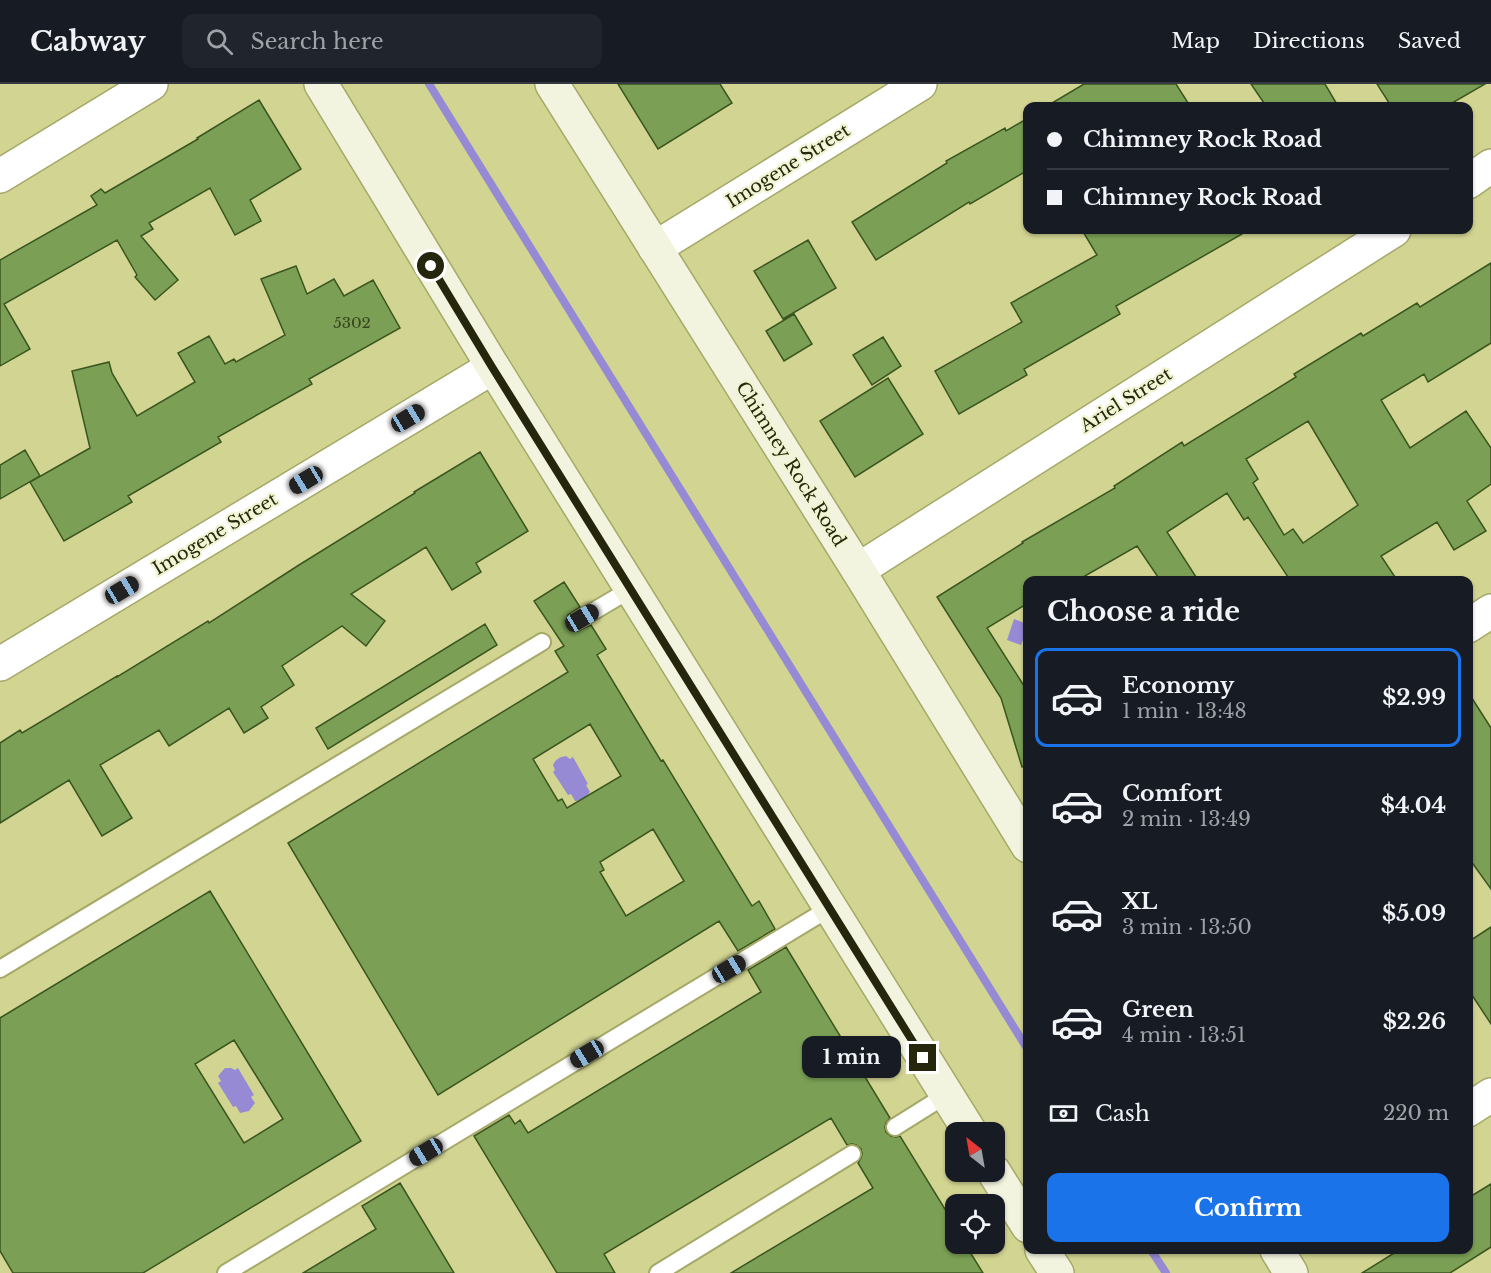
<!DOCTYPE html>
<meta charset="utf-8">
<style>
:root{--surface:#171b24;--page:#20242c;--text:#f1f3f6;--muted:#9ea1a6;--line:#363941;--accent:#1a73e8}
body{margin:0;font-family:"Libre Baskerville",serif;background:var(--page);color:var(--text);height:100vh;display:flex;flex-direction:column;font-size:22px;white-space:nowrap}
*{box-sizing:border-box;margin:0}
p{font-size:20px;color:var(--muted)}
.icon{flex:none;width:33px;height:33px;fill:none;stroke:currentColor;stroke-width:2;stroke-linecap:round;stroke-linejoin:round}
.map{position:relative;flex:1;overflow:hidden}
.panel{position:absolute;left:1023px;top:492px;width:450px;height:678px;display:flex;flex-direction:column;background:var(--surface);border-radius:12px;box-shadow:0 2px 4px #0004}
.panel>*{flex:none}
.top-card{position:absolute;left:1023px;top:18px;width:450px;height:132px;border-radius:12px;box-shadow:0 2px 4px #0004;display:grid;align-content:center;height:132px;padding:0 24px;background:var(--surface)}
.needle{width:39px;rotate:329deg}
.controls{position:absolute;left:945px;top:1038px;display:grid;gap:12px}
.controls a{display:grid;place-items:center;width:60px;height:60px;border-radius:12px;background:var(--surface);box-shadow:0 2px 4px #0004;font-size:30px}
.end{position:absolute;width:27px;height:27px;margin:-14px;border:8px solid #25260b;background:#fff;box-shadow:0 0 0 3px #fff}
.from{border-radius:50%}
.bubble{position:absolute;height:42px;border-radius:12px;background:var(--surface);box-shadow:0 2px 4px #0004;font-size:20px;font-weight:800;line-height:42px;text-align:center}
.car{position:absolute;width:18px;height:36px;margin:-18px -9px;border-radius:8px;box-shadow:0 0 4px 2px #0007;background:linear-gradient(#222 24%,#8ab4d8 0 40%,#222 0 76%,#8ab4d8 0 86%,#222 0)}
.top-card b{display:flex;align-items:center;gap:21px;height:57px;font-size:22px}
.top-card b+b{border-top:2px solid var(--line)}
.top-card i{width:15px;height:15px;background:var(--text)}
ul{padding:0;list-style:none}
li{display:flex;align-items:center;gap:18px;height:99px;margin:0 12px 9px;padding:0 12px;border:3px solid transparent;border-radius:12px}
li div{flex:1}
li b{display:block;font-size:22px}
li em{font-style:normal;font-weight:800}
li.selected{border-color:var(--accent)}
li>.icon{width:54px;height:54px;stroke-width:1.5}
h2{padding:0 24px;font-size:27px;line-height:72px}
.pay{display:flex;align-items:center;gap:15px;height:66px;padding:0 24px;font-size:22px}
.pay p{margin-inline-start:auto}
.action{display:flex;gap:12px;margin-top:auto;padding:12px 24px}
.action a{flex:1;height:69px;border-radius:12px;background:var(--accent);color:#fff;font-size:24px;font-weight:800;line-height:69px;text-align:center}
header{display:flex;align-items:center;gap:36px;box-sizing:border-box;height:84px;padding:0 30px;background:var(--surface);border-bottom:2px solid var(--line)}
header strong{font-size:28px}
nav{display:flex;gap:33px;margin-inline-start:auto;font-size:21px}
.search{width:420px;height:54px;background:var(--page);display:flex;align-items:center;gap:15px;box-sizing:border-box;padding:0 21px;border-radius:12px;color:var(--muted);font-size:22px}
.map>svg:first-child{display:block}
.water{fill:#968ad5}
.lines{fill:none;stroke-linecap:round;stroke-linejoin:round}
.stream{stroke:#968ad5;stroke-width:8}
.building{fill:#7ba055;stroke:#3b551e;stroke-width:1.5;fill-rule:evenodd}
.service-casing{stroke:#a5a867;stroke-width:20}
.minor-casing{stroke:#a5a867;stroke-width:36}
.secondary-casing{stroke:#a5a867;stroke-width:36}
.service{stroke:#fff;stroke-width:16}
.minor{stroke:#fff;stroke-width:33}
.secondary{stroke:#f3f4df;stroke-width:33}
.route{stroke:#25260b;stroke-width:8}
.labels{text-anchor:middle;stroke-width:4.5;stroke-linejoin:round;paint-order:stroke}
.number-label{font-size:15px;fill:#3a441e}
.street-label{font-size:18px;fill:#25260b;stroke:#f1f4d2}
</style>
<header>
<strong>Cabway</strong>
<div class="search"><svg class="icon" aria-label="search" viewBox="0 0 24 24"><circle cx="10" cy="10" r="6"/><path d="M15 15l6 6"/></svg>Search here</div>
<nav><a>Map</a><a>Directions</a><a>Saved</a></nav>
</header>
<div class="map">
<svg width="1491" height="1189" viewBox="0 0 1491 1189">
<rect width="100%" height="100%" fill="#d2d592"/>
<path class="water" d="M1014,535L1027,540V558L1023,556L1021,561L1007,556Z
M566,672L570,675L573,673L588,700L586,701L590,708L583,716L575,717L571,710L568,711L553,688L555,686L553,681C556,675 559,673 566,672Z
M225,984H231L235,986L238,984L254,1011L251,1013L255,1019L249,1027L240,1029L236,1022L233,1023L218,999L221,997L218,992Z"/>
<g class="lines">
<path class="stream" d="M429,0L1028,966
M1151,1166L1166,1189"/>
</g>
<path class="building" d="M618,0H720L732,19L658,65Z
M1084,0H1176L1190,22H1047Z
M1251,0H1325L1338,22H1266Z
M1377,0H1485L1447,22H1391Z
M259,16L301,85L250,116L261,137L235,151L210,104L149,139L153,145L141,152L178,196L155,216L135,193L137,191L117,156L4,220L30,265L0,282V176L97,121L91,112L101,105L105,109L198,55L197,54Z
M1028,34V86L970,120L969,118L876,176L852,138L947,79L946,77L1005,44L1006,47Z
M1082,146H1249L1116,222L1120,230L1024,285L1027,291L959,330L935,287L1022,238L1011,219L1097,171Z
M808,156L836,204L783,235L754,187Z
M1491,179V259L1428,298L1424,290L1381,316L1410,364L1466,327L1491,364V400L1467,417L1486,447L1454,466L1437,438L1381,472L1397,496H1290L1248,433L1244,436L1227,409L1167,448L1198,496H1160L1137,462L1078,496H1028V519L987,544L1028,608V682L1022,683L1001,614L937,513L1023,459L1022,458L1115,404L1114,402L1182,358L1184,362L1296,293L1294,290L1361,249L1363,252L1417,219L1420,223ZM1308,337L1358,421L1303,459L1293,445L1284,451L1253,399L1258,395L1246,375Z
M296,182L307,210L334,195L344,212L373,196L400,244L309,295L312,300L218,353L221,358L128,412L132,418L64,457L30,398L90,364L72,287L109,278L112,289L137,332L195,298L178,269L209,252L225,280L234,275L236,278L285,251L261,195Z
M794,230L812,260L784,277L766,247Z
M883,253L901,282L872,301L853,271Z
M888,294L923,350L855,393L820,337Z
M25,366L40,392L0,415V381Z
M480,368L528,447L476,479L481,488L452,506L426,463L351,510L385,537L366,562L342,542L282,582L294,601L261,623L268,634L244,649L229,624L169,662L159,646L100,681L132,734L102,752L69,696L0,739V659L20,646L22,649L117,592V593L208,537L209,539L299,481L415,409L414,408Z
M564,498L580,523L568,531L567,537L568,543L572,546L578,547L591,541L606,565L597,571L661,677L663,676L752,822L759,817L775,845L738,867L719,837L438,1011L288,759L568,588L555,567L564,562L534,517ZM590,640L621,692L567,724L562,715L558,717L533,675ZM653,745L684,797L626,832L600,788L604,786L600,778Z
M485,540L497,561L328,665L316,644Z
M1468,608L1491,644V805L1468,773Z
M210,807L361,1057L143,1189H13L0,1167V934ZM234,956L283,1035L244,1059L195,980Z
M1491,843V940L1468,905V858Z
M786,863L890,1034L886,1039L885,1043L886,1048L891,1052L896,1053L900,1052L956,1143V1160H965L983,1189H731L873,1104L858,1079L861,1074L862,1070L861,1065L856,1061L852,1060L847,1061L831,1034L604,1170L615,1189H557L474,1052L509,1031L515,1040L520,1036L528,1049L761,908L748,886Z
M400,1099L454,1189H303L376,1145L362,1122Z
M1491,1100V1163L1450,1189H1362L1399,1166H1468V1114Z"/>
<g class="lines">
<defs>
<path id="service" d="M577,537L631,505
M0,885L542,558
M895,1043L946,1011
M226,1189L830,824
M658,1189L852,1070"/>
<path id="minor" d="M0,92L151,0
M1468,98L1491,82
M655,164L920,0
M858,486L1394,146
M1468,542L1491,527
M0,580L493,283
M1468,1026L1491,1011"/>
<path id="secondary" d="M321,0L493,283L970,1048
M552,0L858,486L1028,762
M994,1088L1028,1142
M1042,1166L1057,1189
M1277,1166L1291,1189"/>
</defs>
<use href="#service" class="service-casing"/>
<use href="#minor" class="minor-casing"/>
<use href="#secondary" class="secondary-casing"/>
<use href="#service" class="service"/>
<use href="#minor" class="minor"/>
<use href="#secondary" class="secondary"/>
</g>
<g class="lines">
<path class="route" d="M431,182L492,283L923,974"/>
</g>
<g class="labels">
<g class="number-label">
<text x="352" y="244">5302</text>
</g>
<g class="street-label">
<text transform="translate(788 82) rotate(-32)" y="6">Imogene Street</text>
<text transform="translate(1126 316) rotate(-32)" y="6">Ariel Street</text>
<text transform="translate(791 380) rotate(58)" y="6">Chimney Rock Road</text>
<text transform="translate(215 450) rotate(-31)" y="6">Imogene Street</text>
</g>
</g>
</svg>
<div class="controls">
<a><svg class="needle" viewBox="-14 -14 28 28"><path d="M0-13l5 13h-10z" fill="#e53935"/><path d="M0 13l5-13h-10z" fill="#9ea1a6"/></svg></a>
<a><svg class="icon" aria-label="locate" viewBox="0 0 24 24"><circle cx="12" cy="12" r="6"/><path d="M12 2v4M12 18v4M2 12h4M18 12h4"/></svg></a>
</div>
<i class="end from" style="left:431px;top:182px"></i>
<i class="end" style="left:923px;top:974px"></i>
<div class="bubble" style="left:802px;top:952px;width:99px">1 min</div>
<i class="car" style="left:408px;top:334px;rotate:59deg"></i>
<i class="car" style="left:306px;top:396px;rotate:239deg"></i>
<i class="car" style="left:122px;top:506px;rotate:59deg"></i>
<i class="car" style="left:582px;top:534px;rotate:59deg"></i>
<i class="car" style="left:729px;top:885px;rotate:59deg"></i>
<i class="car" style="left:587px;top:970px;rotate:239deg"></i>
<i class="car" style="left:426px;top:1068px;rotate:239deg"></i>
<div class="top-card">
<b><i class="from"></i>Chimney Rock Road</b>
<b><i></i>Chimney Rock Road</b>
</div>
<section class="panel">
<h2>Choose a ride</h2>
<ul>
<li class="selected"><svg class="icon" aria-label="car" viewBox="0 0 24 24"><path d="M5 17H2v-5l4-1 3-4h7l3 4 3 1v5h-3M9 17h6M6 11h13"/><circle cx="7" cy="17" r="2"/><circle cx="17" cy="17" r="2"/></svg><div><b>Economy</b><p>1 min · 13:48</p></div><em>$2.99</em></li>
<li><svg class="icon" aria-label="car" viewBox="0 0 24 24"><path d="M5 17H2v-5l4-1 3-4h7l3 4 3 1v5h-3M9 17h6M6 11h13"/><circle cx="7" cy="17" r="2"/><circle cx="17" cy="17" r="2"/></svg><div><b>Comfort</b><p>2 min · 13:49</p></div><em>$4.04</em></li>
<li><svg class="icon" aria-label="car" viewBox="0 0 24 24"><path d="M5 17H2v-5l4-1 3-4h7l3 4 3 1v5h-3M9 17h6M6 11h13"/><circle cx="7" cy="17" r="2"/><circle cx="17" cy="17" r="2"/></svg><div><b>XL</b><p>3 min · 13:50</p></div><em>$5.09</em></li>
<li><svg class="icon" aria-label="car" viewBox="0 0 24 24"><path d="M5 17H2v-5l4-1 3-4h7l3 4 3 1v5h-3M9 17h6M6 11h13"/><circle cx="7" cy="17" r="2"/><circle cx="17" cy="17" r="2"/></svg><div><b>Green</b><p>4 min · 13:51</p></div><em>$2.26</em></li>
</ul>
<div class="pay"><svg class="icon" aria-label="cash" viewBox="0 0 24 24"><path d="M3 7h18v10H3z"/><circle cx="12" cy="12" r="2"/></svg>Cash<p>220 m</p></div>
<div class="action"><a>Confirm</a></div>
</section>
</div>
